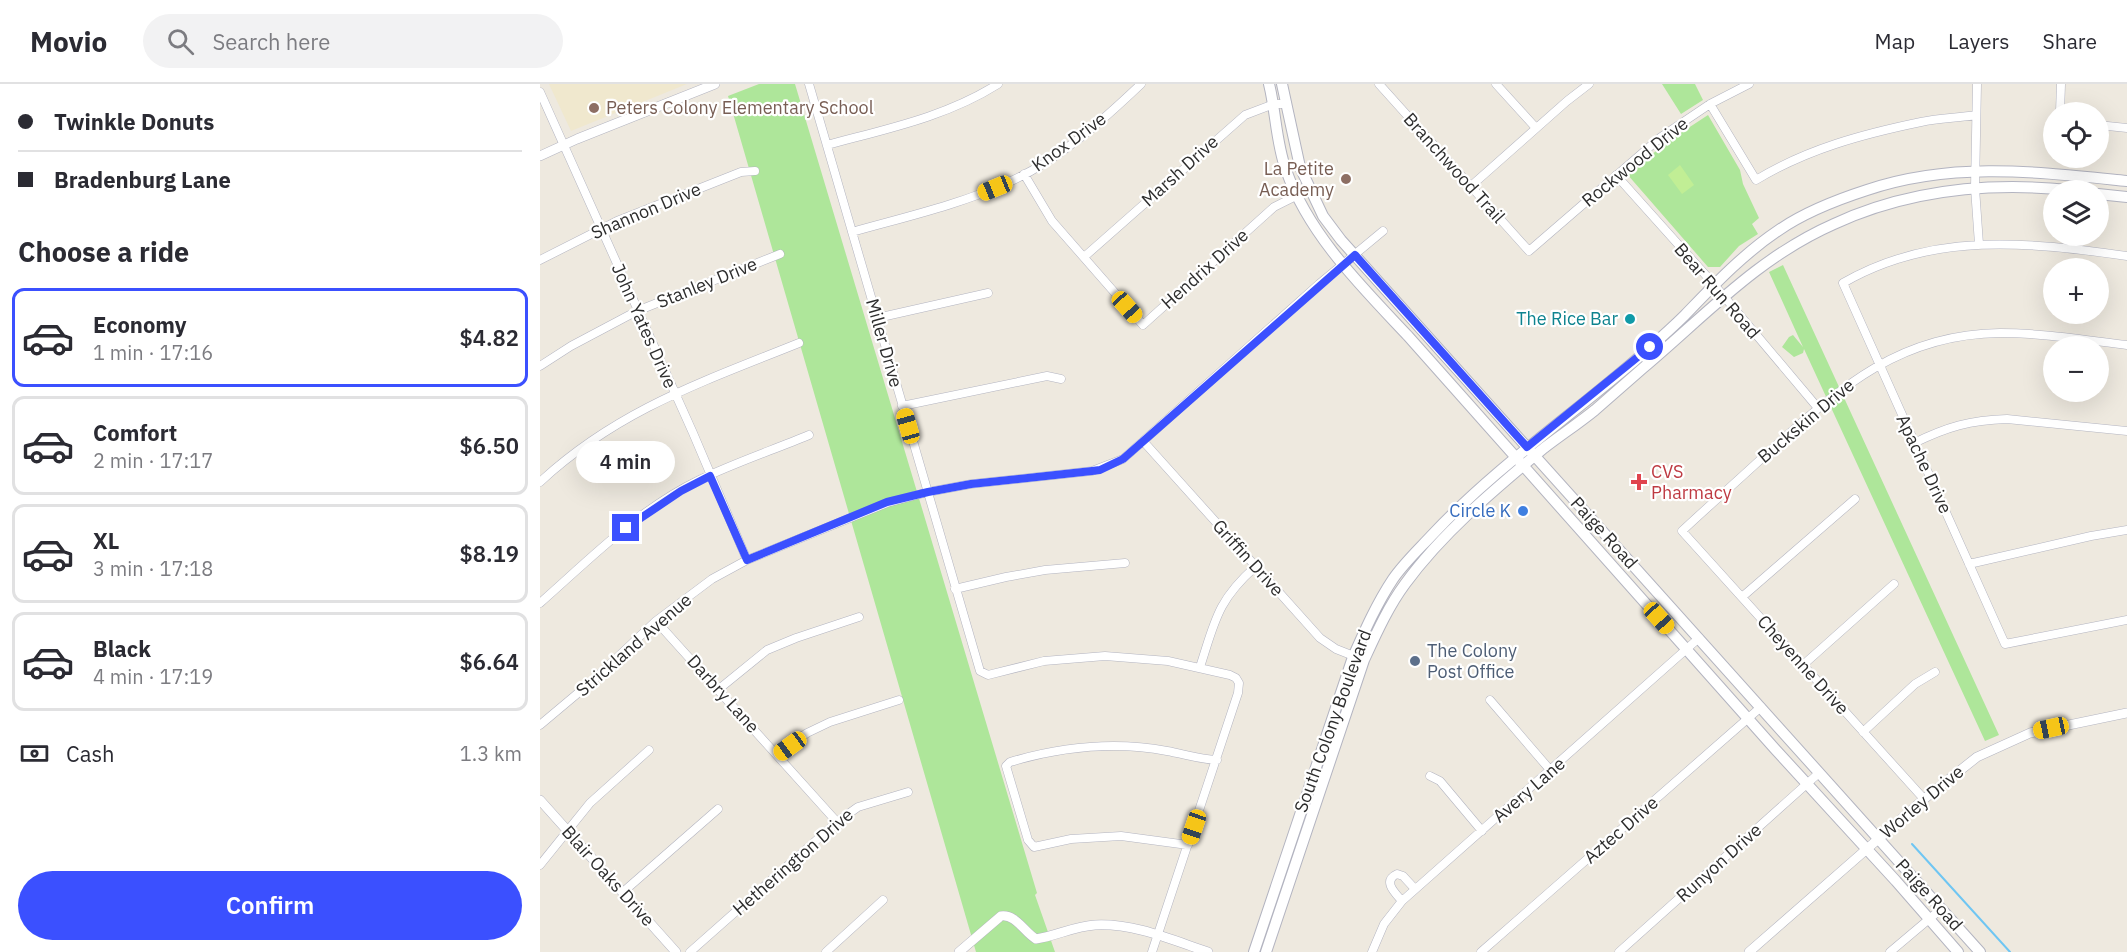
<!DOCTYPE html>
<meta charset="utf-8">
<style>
:root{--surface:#fff;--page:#f2f2f3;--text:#2b2b33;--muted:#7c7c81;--line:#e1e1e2;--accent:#3b50ff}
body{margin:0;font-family:"IBM Plex Sans",sans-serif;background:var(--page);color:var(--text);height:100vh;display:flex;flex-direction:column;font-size:22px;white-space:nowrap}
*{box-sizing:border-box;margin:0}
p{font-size:20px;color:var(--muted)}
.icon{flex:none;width:33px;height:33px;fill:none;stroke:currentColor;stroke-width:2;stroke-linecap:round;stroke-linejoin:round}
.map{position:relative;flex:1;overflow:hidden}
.panel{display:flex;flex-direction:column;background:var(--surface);width:540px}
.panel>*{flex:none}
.top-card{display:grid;align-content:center;height:132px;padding:0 18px;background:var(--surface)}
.buttons{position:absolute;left:1503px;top:18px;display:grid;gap:12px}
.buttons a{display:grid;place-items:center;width:66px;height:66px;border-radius:50%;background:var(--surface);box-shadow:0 6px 24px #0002;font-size:30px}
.end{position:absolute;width:27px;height:27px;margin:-14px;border:8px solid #3b50ff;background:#fff;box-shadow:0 0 0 3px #fff}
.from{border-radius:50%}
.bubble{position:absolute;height:42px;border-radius:21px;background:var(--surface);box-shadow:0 6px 24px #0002;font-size:20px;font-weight:600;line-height:42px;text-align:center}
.car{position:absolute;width:18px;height:36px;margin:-18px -9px;border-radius:8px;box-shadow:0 0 4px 2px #0007;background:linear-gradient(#f5c518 24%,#345 0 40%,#f5c518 0 76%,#345 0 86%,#f5c518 0)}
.top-card b{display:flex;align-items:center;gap:21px;height:57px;font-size:22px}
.top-card b+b{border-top:2px solid var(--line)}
.top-card i{width:15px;height:15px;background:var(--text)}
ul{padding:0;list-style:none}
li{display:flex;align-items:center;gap:18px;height:99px;margin:0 12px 9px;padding:0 6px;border:3px solid var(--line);border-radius:12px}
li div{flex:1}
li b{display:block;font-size:22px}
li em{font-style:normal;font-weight:600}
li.active{border-color:var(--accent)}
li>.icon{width:54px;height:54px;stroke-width:1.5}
h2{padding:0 18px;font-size:27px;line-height:72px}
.pay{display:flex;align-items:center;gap:15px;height:66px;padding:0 18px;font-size:22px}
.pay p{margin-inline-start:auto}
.action{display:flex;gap:12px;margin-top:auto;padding:12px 18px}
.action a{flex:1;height:69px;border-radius:36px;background:var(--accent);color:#fff;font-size:24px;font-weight:600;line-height:69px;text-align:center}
header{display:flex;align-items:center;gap:36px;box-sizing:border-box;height:84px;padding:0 30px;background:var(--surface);border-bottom:2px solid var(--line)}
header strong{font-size:28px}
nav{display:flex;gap:33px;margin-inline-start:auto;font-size:21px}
.search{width:420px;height:54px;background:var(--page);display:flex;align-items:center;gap:15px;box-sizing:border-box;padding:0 21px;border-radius:33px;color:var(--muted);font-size:22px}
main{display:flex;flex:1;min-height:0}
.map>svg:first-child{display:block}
.education{fill:#f0e8ce}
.green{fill:#aee69a}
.pitch{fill:#c1ee95}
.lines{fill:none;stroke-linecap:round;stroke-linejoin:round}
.stream{stroke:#6fc6f3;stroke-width:2}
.minor-casing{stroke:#b3b4c0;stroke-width:9}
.tertiary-casing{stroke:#b3b4c0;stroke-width:10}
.secondary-casing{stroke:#b3b4c0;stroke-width:12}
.minor{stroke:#fff;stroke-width:8}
.tertiary{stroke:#fff;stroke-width:9}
.secondary{stroke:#fff;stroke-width:10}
.route{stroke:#3b50ff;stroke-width:8}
.education-dot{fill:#8d6e63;stroke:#fff;stroke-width:2}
.culture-dot{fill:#0f9aa8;stroke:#fff;stroke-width:2}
.health-dot{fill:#e0444e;stroke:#fff;stroke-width:2}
.shop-dot{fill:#3f7fe0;stroke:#fff;stroke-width:2}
.service-dot{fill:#5c6f8a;stroke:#fff;stroke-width:2}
.labels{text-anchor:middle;stroke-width:4.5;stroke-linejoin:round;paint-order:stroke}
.education-label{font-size:18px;fill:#785e54;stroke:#fff;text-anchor:start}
.street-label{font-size:18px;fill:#2d2d2d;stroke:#fff}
.culture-label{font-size:18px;fill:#0d838f;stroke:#fff;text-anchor:end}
.health-label{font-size:18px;fill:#be3a42;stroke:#fff;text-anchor:start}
.shop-label{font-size:18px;fill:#366cbe;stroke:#fff;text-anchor:end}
.service-label{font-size:18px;fill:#4e5e75;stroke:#fff;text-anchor:start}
</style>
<header>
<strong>Movio</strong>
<div class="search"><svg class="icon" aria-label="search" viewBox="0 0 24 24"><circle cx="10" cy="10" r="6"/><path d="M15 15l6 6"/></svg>Search here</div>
<nav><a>Map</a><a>Layers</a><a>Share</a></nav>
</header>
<main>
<section class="panel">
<div class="top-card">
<b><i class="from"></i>Twinkle Donuts</b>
<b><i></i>Bradenburg Lane</b>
</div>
<h2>Choose a ride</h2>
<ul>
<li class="active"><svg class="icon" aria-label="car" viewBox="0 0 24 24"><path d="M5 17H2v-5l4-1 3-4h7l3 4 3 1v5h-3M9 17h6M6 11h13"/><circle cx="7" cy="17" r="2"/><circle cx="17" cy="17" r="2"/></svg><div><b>Economy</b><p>1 min · 17:16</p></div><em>$4.82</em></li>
<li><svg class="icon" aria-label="car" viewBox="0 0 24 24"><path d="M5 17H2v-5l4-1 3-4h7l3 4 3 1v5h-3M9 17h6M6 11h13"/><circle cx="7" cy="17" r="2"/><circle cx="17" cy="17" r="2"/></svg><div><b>Comfort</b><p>2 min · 17:17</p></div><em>$6.50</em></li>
<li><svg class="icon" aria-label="car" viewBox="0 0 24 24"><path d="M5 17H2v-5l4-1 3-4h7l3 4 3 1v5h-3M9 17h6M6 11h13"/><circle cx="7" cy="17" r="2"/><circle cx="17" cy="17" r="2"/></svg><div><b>XL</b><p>3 min · 17:18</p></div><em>$8.19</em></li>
<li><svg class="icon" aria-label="car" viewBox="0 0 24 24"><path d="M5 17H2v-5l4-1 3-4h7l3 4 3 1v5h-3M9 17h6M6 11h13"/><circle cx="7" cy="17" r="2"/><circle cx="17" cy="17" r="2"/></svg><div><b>Black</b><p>4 min · 17:19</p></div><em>$6.64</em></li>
</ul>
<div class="pay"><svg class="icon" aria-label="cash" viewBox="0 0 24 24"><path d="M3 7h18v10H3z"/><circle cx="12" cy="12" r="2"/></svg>Cash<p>1.3 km</p></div>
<div class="action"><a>Confirm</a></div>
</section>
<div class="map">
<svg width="1587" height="868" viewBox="0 0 1587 868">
<rect width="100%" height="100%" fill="#eee9df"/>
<path class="education" d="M9,0H147L31,47Z"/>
<path class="green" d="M219,0H255L497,809L495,811L515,868H436L188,12Z
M1122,0H1155L1163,16L1141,30Z
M1168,31L1200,86L1203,100L1219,134L1212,140L1218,150L1199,162L1180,183H1168L1087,90L1130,56Z
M1243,181L1459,651L1445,657L1264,265L1263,269L1254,273L1242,263L1249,253L1253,251L1263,263L1229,188Z"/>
<path class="pitch" d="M1140,81L1154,101L1142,110L1128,91Z"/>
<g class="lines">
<path class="stream" d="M1372,760L1470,868"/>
<defs>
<path id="minor" d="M269,0L440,587L448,591L504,577L565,572L628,577L690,591L696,594L699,599L698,609L612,868
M839,0L989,167L1121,53L1170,20L1209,0
M956,0L996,44
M1437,0L1435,104L1439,160
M0,8L153,349L207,476
M1170,20L1216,96C1267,65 1323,50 1381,38C1399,34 1418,34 1436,31
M1520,28L1521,0
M1558,41L1587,44
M287,61C346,45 406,33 458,0
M484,90L512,137L603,241L734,123L770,105
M1076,91L1171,197L1278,324
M931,102L1027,17L1049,0
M312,148C365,133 419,121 469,98C519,76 562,37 601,0
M1587,172C1488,158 1393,147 1303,199L1465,560L1587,536
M544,173L705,31L734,20H747
M0,176L77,137L201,88L215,87
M337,234L448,209
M0,282L31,262L97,227L240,170
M362,322L507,292L521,295
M603,357L780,554L796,565L824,576
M1374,359C1407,343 1430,336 1467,335L1587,347
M0,398C78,326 162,298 259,259
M1429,480L1551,452L1587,446
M415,505L466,493L505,486L585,479
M1202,513L1315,415
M0,519C50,475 99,425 159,396C194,379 233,366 269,351
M116,537L297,738
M1263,581L1354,500
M660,583C675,537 677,517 715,483
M179,605L227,566L256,554L319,533
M950,616L1011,687
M0,641L50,599L116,537L172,495L207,476L347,419L388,408L431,400L552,387L583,375L779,200L843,147
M1323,648L1375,600L1395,588
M238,670L267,649L290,638L359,616
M890,692L900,697L942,747
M1384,715L1142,447C1172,419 1203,392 1233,364C1302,302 1361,250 1460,249C1502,249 1545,256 1587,261
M648,761L581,752L531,755L494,763L488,756L466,682L470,678C521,663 574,657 627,667C644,670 659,675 677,676
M0,781L50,719L109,666
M83,808L178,725
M862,817C855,809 842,797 857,790L863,792L875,805
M150,868L297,738L318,723L368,708
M286,868L343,816
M832,868L844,840L862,817L1159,554
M941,868L1221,623
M1079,868L1279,689
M1350,868L1401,825"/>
<path id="tertiary" d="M0,72L37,55L175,0
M0,716L136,868
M419,868L461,832C476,830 484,848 496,855C516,852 535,842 555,841C594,839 632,856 668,868
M1209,868L1384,715L1437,673L1490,649L1587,629"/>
<path id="secondary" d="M729,0C736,28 736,59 746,86C769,151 821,202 868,252L1235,665L1356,797L1418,868
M742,0L760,83L783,132L801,156L1440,868
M1558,110L1587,113
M714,868L813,573C825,546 837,519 853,495C864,479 879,465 892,451C952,387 1024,337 1091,280C1109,264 1128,248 1145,231C1174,201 1203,170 1239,146C1265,128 1296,116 1327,106C1413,77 1498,88 1587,97
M726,868L824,576C836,550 848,523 865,500C903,448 955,405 1004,364C1021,351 1039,339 1055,326C1071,312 1087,298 1103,284C1166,231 1217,174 1294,140C1368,106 1449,98 1529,106"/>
</defs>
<use href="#minor" class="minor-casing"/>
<use href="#tertiary" class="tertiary-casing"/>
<use href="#secondary" class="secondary-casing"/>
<use href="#minor" class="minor"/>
<use href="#tertiary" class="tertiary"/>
<use href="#secondary" class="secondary"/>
</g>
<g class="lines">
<path class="route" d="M86,444L141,407L170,392L207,476L347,418L388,408L431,400L552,387L560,386L583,375L815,171L987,363L1110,263"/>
</g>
<g class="education-dot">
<circle cx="54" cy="24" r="6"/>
<circle cx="806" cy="95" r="6"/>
</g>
<circle class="culture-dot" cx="1090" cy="235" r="6"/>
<path class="health-dot" d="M1096 389h6v6h6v6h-6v6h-6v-6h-6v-6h6z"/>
<circle class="shop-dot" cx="983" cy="427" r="6"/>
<circle class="service-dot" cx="875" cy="577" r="6"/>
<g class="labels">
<g class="education-label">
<text x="66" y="30">Peters Colony Elementary School</text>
<text x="794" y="91" text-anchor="end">La Petite<tspan x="794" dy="21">Academy</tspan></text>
</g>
<g class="street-label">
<text transform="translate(529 58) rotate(-36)" y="6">Knox Drive</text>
<text transform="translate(1095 78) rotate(-39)" y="6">Rockwood Drive</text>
<text transform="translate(914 84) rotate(48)" y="6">Branchwood Trail</text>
<text transform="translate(640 87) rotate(-42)" y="6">Marsh Drive</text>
<text transform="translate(106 127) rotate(-23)" y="6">Shannon Drive</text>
<text transform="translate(665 185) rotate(-42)" y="6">Hendrix Drive</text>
<text transform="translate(167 199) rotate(-22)" y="6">Stanley Drive</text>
<text transform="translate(1177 207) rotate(49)" y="6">Bear Run Road</text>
<text transform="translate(104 242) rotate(66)" y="6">John Yates Drive</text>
<text transform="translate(344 259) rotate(74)" y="6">Miller Drive</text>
<text transform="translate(1266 337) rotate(-40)" y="6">Buckskin Drive</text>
<text transform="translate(1384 380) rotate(65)" y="6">Apache Drive</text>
<text transform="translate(1064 449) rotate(48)" y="6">Paige Road</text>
<text transform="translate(708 474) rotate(48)" y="6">Griffin Drive</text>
<text transform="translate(94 561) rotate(-41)" y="6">Strickland Avenue</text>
<text transform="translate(1263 581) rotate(48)" y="6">Cheyenne Drive</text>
<text transform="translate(183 610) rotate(48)" y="6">Darbry Lane</text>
<text transform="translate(793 637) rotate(-70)" y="6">South Colony Boulevard</text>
<text transform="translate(989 706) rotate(-41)" y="6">Avery Lane</text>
<text transform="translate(1382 718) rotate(-40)" y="6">Worley Drive</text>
<text transform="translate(1081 746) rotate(-41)" y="6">Aztec Drive</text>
<text transform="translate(253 778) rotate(-41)" y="6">Hetherington Drive</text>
<text transform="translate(1179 779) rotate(-42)" y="6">Runyon Drive</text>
<text transform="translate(68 792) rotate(48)" y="6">Blair Oaks Drive</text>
<text transform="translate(1389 811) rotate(48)" y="6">Paige Road</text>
</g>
<g class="culture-label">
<text x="1078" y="241">The Rice Bar</text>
</g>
<g class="health-label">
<text x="1111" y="394">CVS<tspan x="1111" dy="21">Pharmacy</tspan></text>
</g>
<g class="shop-label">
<text x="971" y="433">Circle K</text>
</g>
<g class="service-label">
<text x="887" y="573">The Colony<tspan x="887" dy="21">Post Office</tspan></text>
</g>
</g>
</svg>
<div class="buttons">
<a><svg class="icon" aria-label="locate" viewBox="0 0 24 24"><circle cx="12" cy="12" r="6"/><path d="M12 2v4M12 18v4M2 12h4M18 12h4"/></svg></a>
<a><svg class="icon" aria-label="layers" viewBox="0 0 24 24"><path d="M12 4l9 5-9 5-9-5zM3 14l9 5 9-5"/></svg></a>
<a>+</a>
<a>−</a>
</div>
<i class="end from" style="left:1110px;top:263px"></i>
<i class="end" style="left:86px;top:444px"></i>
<div class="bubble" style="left:36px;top:357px;width:99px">4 min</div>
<i class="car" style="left:455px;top:104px;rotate:248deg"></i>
<i class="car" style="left:587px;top:223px;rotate:138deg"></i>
<i class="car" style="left:368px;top:342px;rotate:344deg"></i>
<i class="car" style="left:1119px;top:534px;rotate:138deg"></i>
<i class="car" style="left:1511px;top:644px;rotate:258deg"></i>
<i class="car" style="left:250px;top:662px;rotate:234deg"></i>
<i class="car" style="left:654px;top:743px;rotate:199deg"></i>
</div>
</main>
